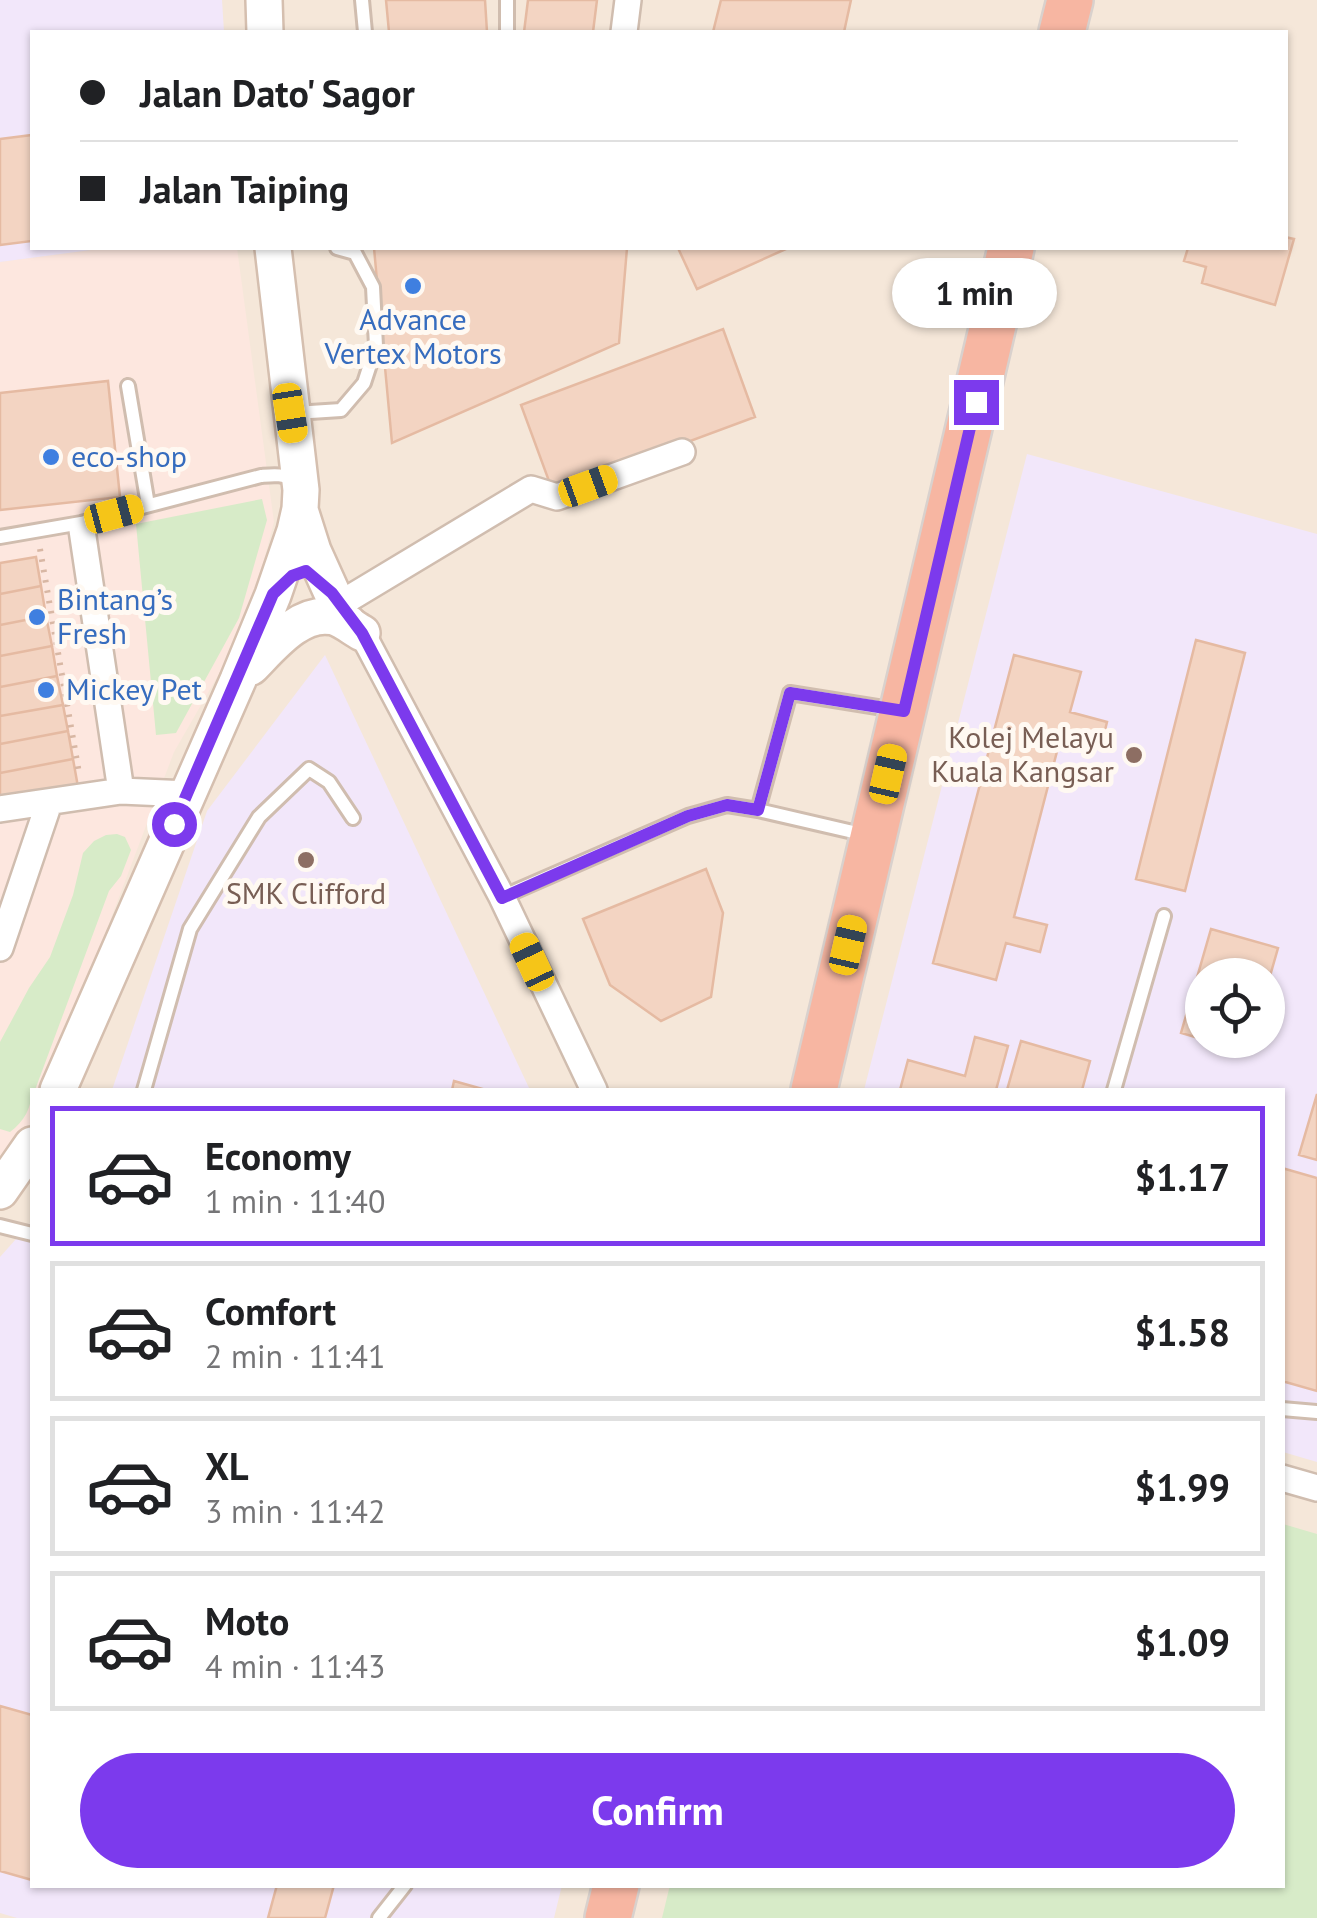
<!DOCTYPE html>
<meta charset="utf-8">
<style>
:root{--surface:#fff;--page:#f2f2f2;--text:#202124;--muted:#757577;--line:#e0e0e0;--accent:#7c3aed}
body{margin:0;font-family:"PT Sans",sans-serif;background:var(--page);color:var(--text);height:100vh;display:flex;flex-direction:column;font-size:38px;white-space:nowrap}
*{box-sizing:border-box;margin:0}
p{font-size:32px;color:var(--muted)}
.icon{flex:none;width:55px;height:55px;fill:none;stroke:currentColor;stroke-width:2;stroke-linecap:round;stroke-linejoin:round}
.map{position:relative;flex:1;overflow:hidden}
.side{position:absolute;left:30px;top:1088px;width:1255px;height:800px;display:flex;flex-direction:column;background:var(--surface);border-radius:0px;box-shadow:0 2px 8px #0004}
.side>*{flex:none}
.top-card{position:absolute;left:30px;top:30px;width:1258px;height:220px;border-radius:0px;box-shadow:0 2px 8px #0004;display:grid;align-content:center;height:220px;padding:0 50px;background:var(--surface)}
.fabs{position:absolute;left:1185px;top:958px;display:grid;gap:20px}
.fabs a{display:grid;place-items:center;width:100px;height:100px;border-radius:50%;background:var(--surface);box-shadow:0 2px 8px #0004;font-size:50px}
.end{position:absolute;width:45px;height:45px;margin:-22px;border:12px solid #7c3aed;background:#fff;box-shadow:0 0 0 5px #fff}
.from{border-radius:50%}
.bubble{position:absolute;height:70px;border-radius:35px;background:var(--surface);box-shadow:0 2px 8px #0004;font-size:32px;font-weight:600;line-height:70px;text-align:center}
.car{position:absolute;width:30px;height:60px;margin:-30px -15px;border-radius:12px;box-shadow:0 0 8px 2px #0007;background:linear-gradient(#f5c518 24%,#345 0 40%,#f5c518 0 76%,#345 0 86%,#f5c518 0)}
.top-card b{display:flex;align-items:center;gap:35px;height:95px;font-size:38px}
.top-card b+b{border-top:2px solid var(--line)}
.top-card i{width:25px;height:25px;background:var(--text)}
ul{padding:18px 0 0;list-style:none}
li{display:flex;align-items:center;gap:30px;height:140px;margin:0 20px 15px;padding:0 30px;border:5px solid var(--line);border-radius:0px}
li div{flex:1}
li b{display:block;font-size:38px}
li em{font-style:normal;font-weight:600}
li.current{border-color:var(--accent)}
li>.icon{width:90px;height:90px;stroke-width:1.5}
.action{display:flex;gap:20px;margin-top:auto;padding:20px 50px}
.action a{flex:1;height:115px;border-radius:60px;background:var(--accent);color:#fff;font-size:40px;font-weight:600;line-height:115px;text-align:center}
.map>svg:first-child{display:block}
.residential{fill:#f5e7d9;fill-rule:evenodd}
.commercial{fill:#fde7df}
.education{fill:#f2e7fa;fill-rule:evenodd}
.green{fill:#d7ebc8}
.building{fill:#f3d4c2;stroke:#e5baa2;stroke-width:2.5}
.lines{fill:none;stroke-linecap:round;stroke-linejoin:round}
.lane-casing{stroke:#d0bdaf;stroke-width:18}
.street-casing{stroke:#d0bdaf;stroke-width:30}
.secondary-casing{stroke:#d5bfaf;stroke-width:40}
.highway-casing{stroke:#d9d1cd;stroke-width:50}
.path{stroke:#d8b7a4;stroke-width:6;stroke-dasharray:2.5 8;stroke-linecap:butt}
.lane{stroke:#fff;stroke-width:12}
.street{stroke:#fff;stroke-width:25}
.secondary{stroke:#fff;stroke-width:35}
.highway{stroke:#f7b6a2;stroke-width:45}
.route{stroke:#7c3aed;stroke-width:12}
.shop-dot{fill:#3f7fe0;stroke:#fff9f2;stroke-width:4}
.education-dot{fill:#8d6e63;stroke:#fff9f2;stroke-width:4}
.labels{text-anchor:middle;stroke-width:10;stroke-linejoin:round;paint-order:stroke}
.shop-label{font-size:30px;fill:#366cbe;stroke:#fff9f2;text-anchor:start}
.education-label{font-size:30px;fill:#785e54;stroke:#fff9f2;text-anchor:end}
</style>
<div class="map">
<svg width="1317" height="1918" viewBox="0 0 1317 1918">
<rect width="100%" height="100%" fill="#fdf5eb"/>
<path class="residential" d="M0,0H1317V1918H0ZM32,32H1285V248H32ZM1202,975H1268V1040H1202ZM32,1090H1282V1885H32Z"/>
<path class="commercial" d="M106,248H237L274,522L247,625L174,752L46,1090H32V1119L28,1129L0,1159V262Z"/>
<path class="education" d="M0,0H222L224,32H32V248H106L0,262Z
M1027,454L1317,534V1462L1283,1452L1282,1090H864ZM1202,975H1268V1040H1202Z
M325,655L530,1090H112L207,811Z
M32,1221V1885H562L554,1918H17L0,1913V1257Z"/>
<path class="green" d="M262,499L267,520L239,618L176,733L156,735L136,524Z
M117,834L125,837L131,850L121,876L109,891L35,1090H32C32,1107 24,1122 10,1132L0,1129V1042L29,988L50,957L73,895L83,853L94,841L106,835Z
M1283,1524L1317,1534V1918H662L670,1885H1282Z"/>
<path class="building" d="M386,0H485L487,32H389Z
M528,0H597L593,32H524Z
M721,0H851L844,32H713Z
M32,135V241L0,245V139Z
M1285,237L1294,239L1275,305L1202,283L1206,267L1184,261L1188,248H1285Z
M374,248H627L619,343L392,443Z
M678,248H788L697,289Z
M723,329L755,417L553,492L521,405Z
M108,381L120,497L0,510V393Z
M36,557L41,586L0,594V563Z
M41,586L46,616L0,625V594Z
M46,616L52,646L0,656V625Z
M1196,640L1245,653L1185,891L1136,879Z
M52,646L57,676L0,687V656Z
M1014,655L1081,672L1070,712L1107,722L1101,747L1061,736L1014,917L1047,925L1040,952L1006,943L996,980L933,963Z
M57,676L63,705L0,716V687Z
M63,705L68,731L0,744V716Z
M68,731L73,759L0,773V744Z
M73,759L78,787L0,801V773Z
M706,869L723,913L711,997L661,1021L610,985L583,919Z
M1211,929L1278,948L1268,983V975H1202V1039L1181,1033Z
M975,1037L1008,1046L996,1090H900L908,1060L965,1076Z
M1205,1040H1251L1247,1052Z
M1021,1041L1090,1061L1082,1090H1007Z
M454,1081L486,1090H452Z
M1317,1094V1160L1299,1155Z
M1282,1168L1317,1178V1391L1282,1381Z
M0,1706L32,1715V1880L0,1871Z
M277,1885H334L325,1918H268Z"/>
<g class="lines">
<defs>
<path id="lane" d="M362,0L365,32
M507,0V32
M128,386L148,505
M295,413L341,410L364,383L376,346L373,287L355,253L337,248
M0,537L81,523L261,476C272,475 285,473 293,482
M866,835L758,810L790,693L896,710
M502,897L688,816L727,805L758,810
M144,1090L190,929L259,817L309,769L329,782L353,818
M1114,1090L1164,916
M0,1226L32,1234
M1282,1409L1317,1412
M379,1918L405,1885"/>
<path id="street" d="M624,32L628,0
M82,530L121,791
M340,604L531,489L557,497L682,452
M352,620L362,633L502,897L594,1090
M0,809L121,791L188,794
M0,948L49,803
M1282,1478L1317,1488"/>
<path id="secondary" d="M264,0L265,32
M300,510L313,551L332,593
M251,667C271,647 300,610 333,617C342,619 353,628 362,633
M58,1090L238,680L273,595L295,531L300,509L301,490L273,248
M0,1191L32,1145"/>
<path id="highway" d="M1062,32L1070,0
M814,1090L1011,248
M608,1918L616,1885"/>
</defs>
<use href="#lane" class="lane-casing"/>
<use href="#street" class="street-casing"/>
<use href="#secondary" class="secondary-casing"/>
<use href="#highway" class="highway-casing"/>
<path class="path" d="M40,549L79,773"/>
<use href="#lane" class="lane"/>
<use href="#street" class="street"/>
<use href="#secondary" class="secondary"/>
<use href="#highway" class="highway"/>
</g>
<g class="lines">
<path class="route" d="M174,824L273,594L292,576L306,571L332,593L362,633L502,898L688,816L727,805L758,810L790,693L904,711L976,402"/>
</g>
<g class="shop-dot">
<circle cx="413" cy="286" r="10"/>
<circle cx="51" cy="457" r="10"/>
<circle cx="37" cy="617" r="10"/>
<circle cx="46" cy="690" r="10"/>
</g>
<g class="education-dot">
<circle cx="1134" cy="755" r="10"/>
<circle cx="306" cy="860" r="10"/>
</g>
<g class="labels">
<g class="shop-label">
<text x="413" y="330" text-anchor="middle">Advance<tspan x="413" dy="34">Vertex Motors</tspan></text>
<text x="71" y="467">eco-shop</text>
<text x="57" y="610">Bintang’s<tspan x="57" dy="34">Fresh</tspan></text>
<text x="66" y="700">Mickey Pet</text>
</g>
<g class="education-label">
<text x="1114" y="748">Kolej Melayu<tspan x="1114" dy="34">Kuala Kangsar</tspan></text>
<text x="306" y="904" text-anchor="middle">SMK Clifford</text>
</g>
</g>
</svg>
<div class="fabs">
<a><svg class="icon" aria-label="locate" viewBox="0 0 24 24"><circle cx="12" cy="12" r="6"/><path d="M12 2v4M12 18v4M2 12h4M18 12h4"/></svg></a>
</div>
<i class="end from" style="left:174px;top:824px"></i>
<i class="end" style="left:976px;top:402px"></i>
<div class="bubble" style="left:892px;top:258px;width:165px">1 min</div>
<i class="car" style="left:290px;top:413px;rotate:171deg"></i>
<i class="car" style="left:588px;top:486px;rotate:70deg"></i>
<i class="car" style="left:114px;top:514px;rotate:75deg"></i>
<i class="car" style="left:888px;top:774px;rotate:13deg"></i>
<i class="car" style="left:848px;top:945px;rotate:13deg"></i>
<i class="car" style="left:532px;top:962px;rotate:335deg"></i>
<div class="top-card">
<b><i class="from"></i>Jalan Dato' Sagor</b>
<b><i></i>Jalan Taiping</b>
</div>
<section class="side">
<ul>
<li class="current"><svg class="icon" aria-label="car" viewBox="0 0 24 24"><path d="M5 17H2v-5l4-1 3-4h7l3 4 3 1v5h-3M9 17h6M6 11h13"/><circle cx="7" cy="17" r="2"/><circle cx="17" cy="17" r="2"/></svg><div><b>Economy</b><p>1 min · 11:40</p></div><em>$1.17</em></li>
<li><svg class="icon" aria-label="car" viewBox="0 0 24 24"><path d="M5 17H2v-5l4-1 3-4h7l3 4 3 1v5h-3M9 17h6M6 11h13"/><circle cx="7" cy="17" r="2"/><circle cx="17" cy="17" r="2"/></svg><div><b>Comfort</b><p>2 min · 11:41</p></div><em>$1.58</em></li>
<li><svg class="icon" aria-label="car" viewBox="0 0 24 24"><path d="M5 17H2v-5l4-1 3-4h7l3 4 3 1v5h-3M9 17h6M6 11h13"/><circle cx="7" cy="17" r="2"/><circle cx="17" cy="17" r="2"/></svg><div><b>XL</b><p>3 min · 11:42</p></div><em>$1.99</em></li>
<li><svg class="icon" aria-label="car" viewBox="0 0 24 24"><path d="M5 17H2v-5l4-1 3-4h7l3 4 3 1v5h-3M9 17h6M6 11h13"/><circle cx="7" cy="17" r="2"/><circle cx="17" cy="17" r="2"/></svg><div><b>Moto</b><p>4 min · 11:43</p></div><em>$1.09</em></li>
</ul>
<div class="action"><a>Confirm</a></div>
</section>
</div>
